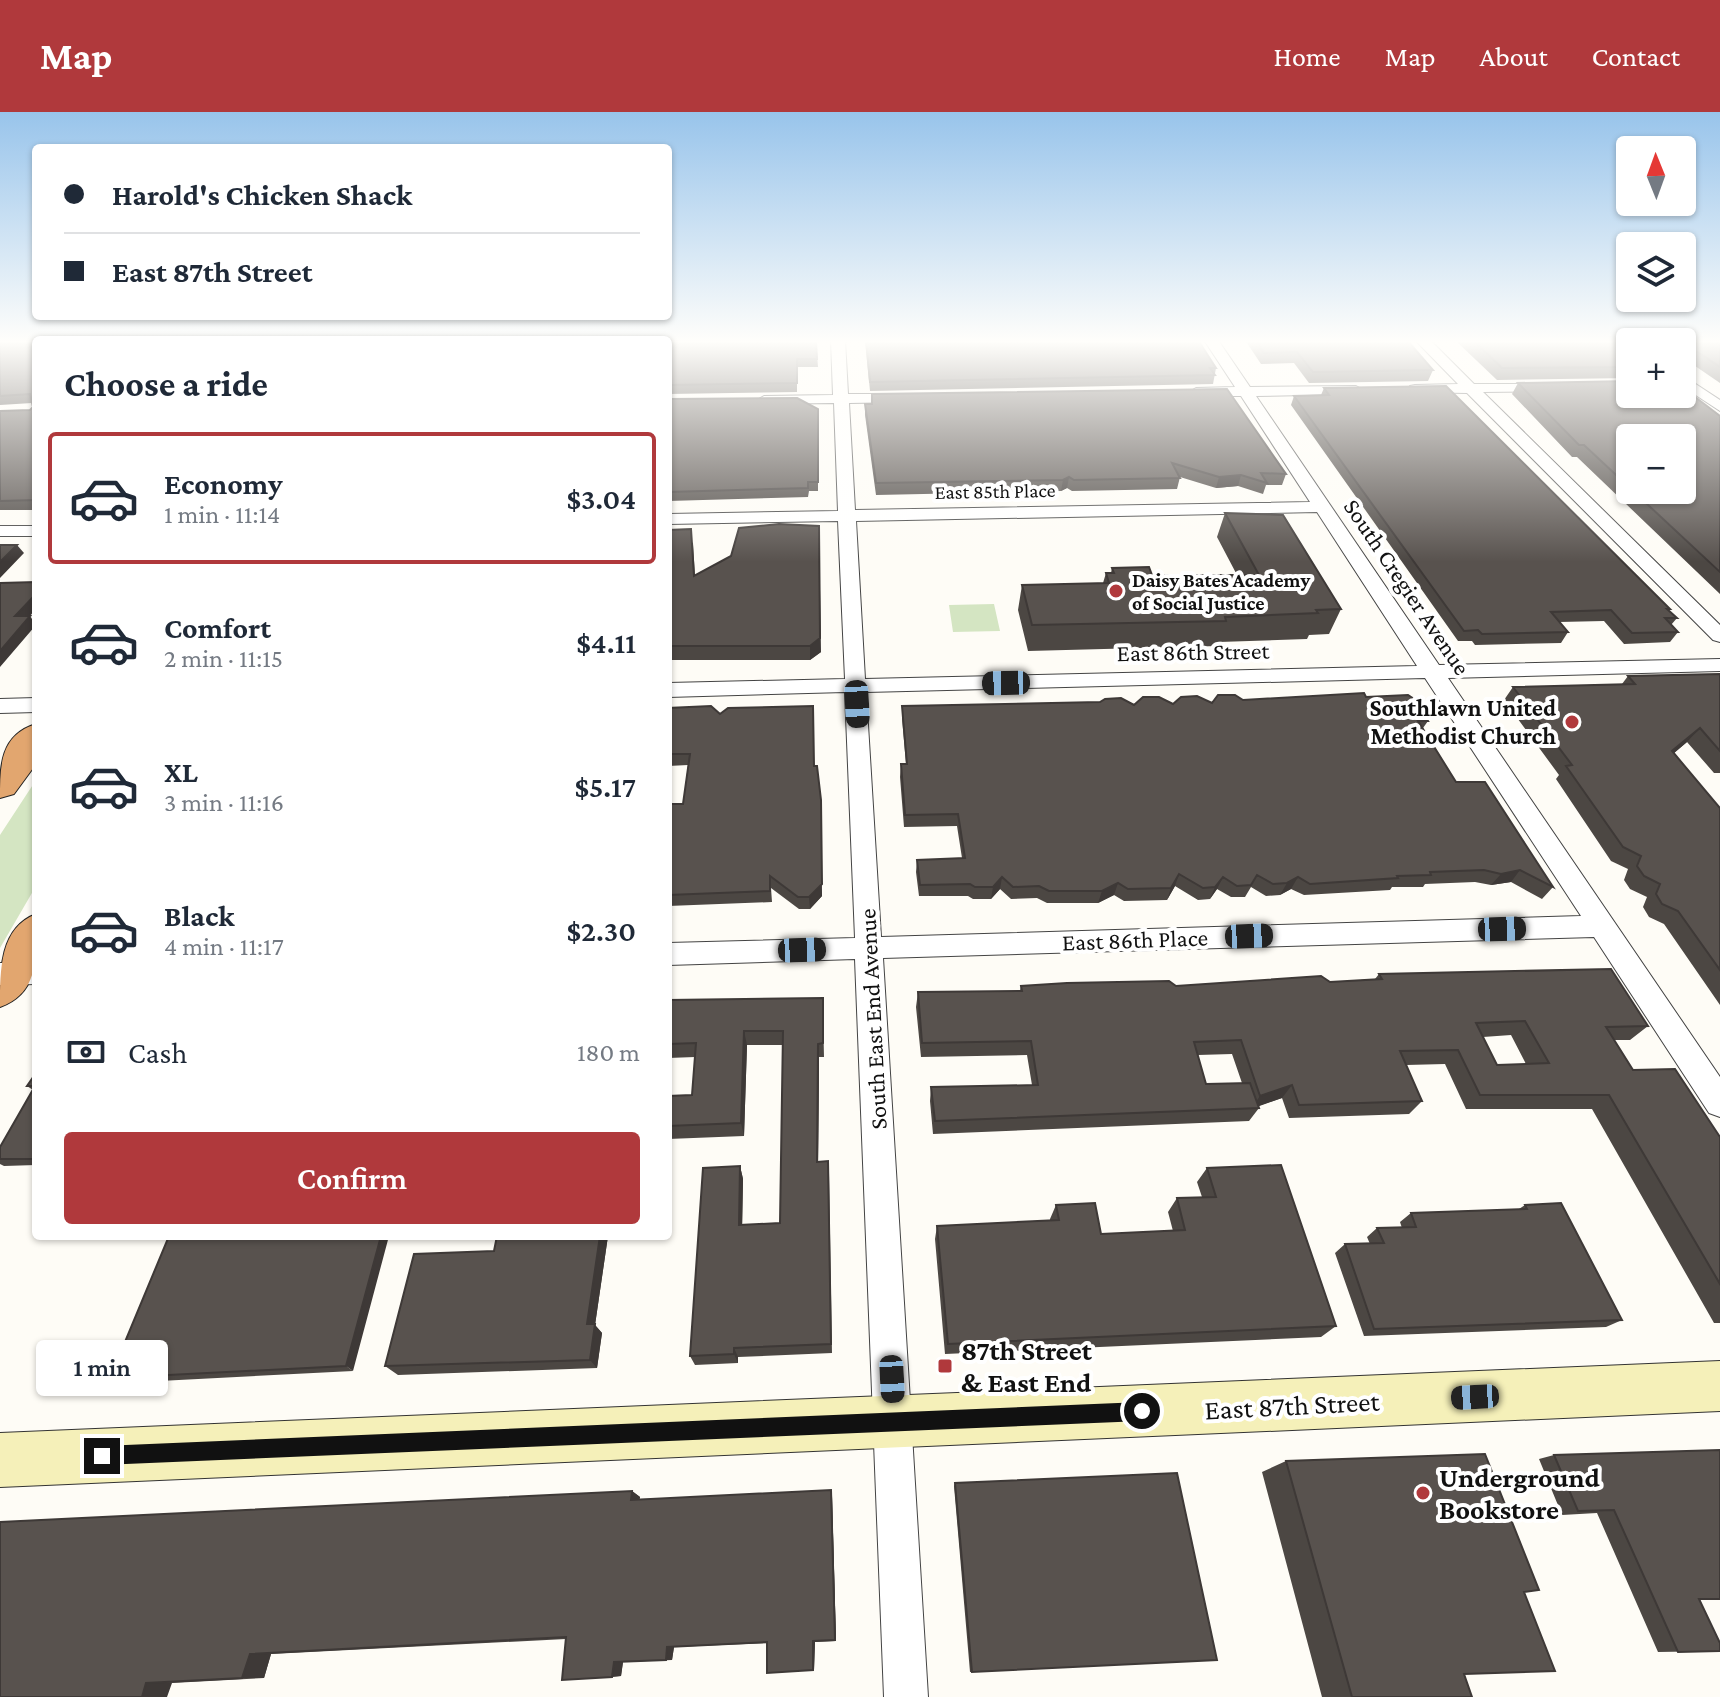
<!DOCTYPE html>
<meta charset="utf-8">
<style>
:root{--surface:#fff;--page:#f6f6f7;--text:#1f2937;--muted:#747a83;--line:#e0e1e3;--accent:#b0393c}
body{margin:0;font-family:"Crimson Pro",serif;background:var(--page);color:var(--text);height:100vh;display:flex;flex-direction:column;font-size:30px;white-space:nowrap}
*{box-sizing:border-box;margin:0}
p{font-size:26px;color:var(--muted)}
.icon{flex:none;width:44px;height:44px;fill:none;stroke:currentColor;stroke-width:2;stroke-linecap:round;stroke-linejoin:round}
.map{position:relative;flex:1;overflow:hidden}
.side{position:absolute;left:32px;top:224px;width:640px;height:904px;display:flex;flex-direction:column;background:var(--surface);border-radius:8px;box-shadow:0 2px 6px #0004}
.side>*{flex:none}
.top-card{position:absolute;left:32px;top:32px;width:640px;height:176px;border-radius:8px;box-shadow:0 2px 6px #0004;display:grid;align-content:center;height:176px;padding:0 32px;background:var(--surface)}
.needle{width:52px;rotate:359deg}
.tools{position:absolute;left:1616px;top:24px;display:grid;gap:16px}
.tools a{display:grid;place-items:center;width:80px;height:80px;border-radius:8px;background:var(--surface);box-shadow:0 2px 6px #0004;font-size:40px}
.end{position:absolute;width:36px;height:36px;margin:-18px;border:10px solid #111;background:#fff;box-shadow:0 0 0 4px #fff}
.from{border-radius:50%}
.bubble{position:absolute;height:56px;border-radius:8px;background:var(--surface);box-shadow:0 2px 6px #0004;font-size:26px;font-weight:600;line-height:56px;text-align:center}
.car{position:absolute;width:24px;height:48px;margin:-24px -12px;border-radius:10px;box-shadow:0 0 6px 2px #0007;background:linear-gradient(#222 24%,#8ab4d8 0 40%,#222 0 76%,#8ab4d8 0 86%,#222 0)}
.top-card b{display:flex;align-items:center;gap:28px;height:76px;font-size:30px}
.top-card b+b{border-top:2px solid var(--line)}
.top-card i{width:20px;height:20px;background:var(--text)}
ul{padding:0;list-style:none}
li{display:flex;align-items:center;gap:24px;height:132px;margin:0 16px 12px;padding:0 16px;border:4px solid transparent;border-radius:8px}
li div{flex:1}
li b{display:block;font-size:30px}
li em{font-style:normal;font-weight:600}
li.selected{border-color:var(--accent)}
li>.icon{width:72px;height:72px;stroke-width:1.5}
h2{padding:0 32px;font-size:36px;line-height:96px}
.pay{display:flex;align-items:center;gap:20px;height:88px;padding:0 32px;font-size:30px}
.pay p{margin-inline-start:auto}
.primary-button{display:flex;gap:16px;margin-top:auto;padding:16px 32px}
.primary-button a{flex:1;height:92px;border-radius:8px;background:var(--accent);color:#fff;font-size:32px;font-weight:600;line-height:92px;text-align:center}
header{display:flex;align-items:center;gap:48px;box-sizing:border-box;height:112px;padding:0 40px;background:var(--accent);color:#fff}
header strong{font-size:38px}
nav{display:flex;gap:44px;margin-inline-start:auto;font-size:28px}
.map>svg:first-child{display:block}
.green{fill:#d4e5c2}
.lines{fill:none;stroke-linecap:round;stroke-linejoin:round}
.street-casing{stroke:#444;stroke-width:2}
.secondary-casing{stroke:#333;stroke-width:2}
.highway-casing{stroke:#222;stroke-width:2}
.street{fill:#fff;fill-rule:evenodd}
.secondary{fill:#f5f0b9;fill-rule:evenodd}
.highway{fill:#e2a66f;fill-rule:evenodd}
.wall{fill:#4c4743;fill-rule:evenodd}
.shaded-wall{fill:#3e3937}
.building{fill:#58524e;stroke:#3e3937;stroke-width:2;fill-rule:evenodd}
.route{fill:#111}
.poi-dot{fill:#b0393c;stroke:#fff;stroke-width:3}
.labels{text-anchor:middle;stroke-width:8;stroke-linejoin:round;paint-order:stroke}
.far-street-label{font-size:20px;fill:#111;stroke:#fff}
.far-poi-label{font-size:20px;font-weight:bold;fill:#111;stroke:#fff;text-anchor:start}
.street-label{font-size:24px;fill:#111;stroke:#fff}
.poi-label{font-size:24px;font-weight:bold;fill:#111;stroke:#fff;text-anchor:end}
.near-poi-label{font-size:28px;font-weight:bold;fill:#111;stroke:#fff;text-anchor:start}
.near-street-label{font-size:28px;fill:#111;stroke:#fff}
</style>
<header>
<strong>Map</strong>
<nav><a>Home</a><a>Map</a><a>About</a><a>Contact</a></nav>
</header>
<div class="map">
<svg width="1720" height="1585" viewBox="0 0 1720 1585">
<rect width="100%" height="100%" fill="#fefcf6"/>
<path class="green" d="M994,492L1000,519L953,520L949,493Z
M36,668V774L0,836V723Z"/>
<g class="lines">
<defs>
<path id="street" d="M831,228H845L848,282H904L911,286L904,290L849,291L855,398L1310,390L1241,284H1196L1189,280L1196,276L1235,275L1204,228H1218L1250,275L1356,274L1363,278L1356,282L1256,284L1439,553L1720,547V559L1448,566L1720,965V1005L1709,1001L1594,825L883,846L928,1585H884L855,847L668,853V831L855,826L845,580L668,585V571L845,567L838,409L668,412V402L838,399L834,291L764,292L757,288L764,284L833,283ZM1317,400L1417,554L865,567L856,409ZM1425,566L1581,804L881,825L866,580Z
M1415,228H1430L1474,272H1557V278L1552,279L1483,280L1720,513V530L1713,528L1467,281L1410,280V274L1415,273L1458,272Z
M1622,228H1638L1639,230H1630V234Z
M1682,263L1720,288V299L1682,274Z
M0,414H36V424H0Z
M36,586V600L0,601V587Z
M36,850V872L0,873V851Z"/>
<path id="secondary" d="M1720,1249V1299L0,1375V1321Z"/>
<path id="highway" d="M36,612V652L14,682L0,686C0,654 0,623 36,612Z
M36,802C36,839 42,880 0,895C0,857 0,816 36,802Z"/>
</defs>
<use href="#street" class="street-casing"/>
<use href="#secondary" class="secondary-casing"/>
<use href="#highway" class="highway-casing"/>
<use href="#street" class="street"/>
<use href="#secondary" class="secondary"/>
<use href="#highway" class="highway"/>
</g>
<path class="wall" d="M0,228H36V398H0V299L30,298L33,295L32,291L0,293Z
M668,228H816L818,255H797V280L668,282Z
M865,228H1198L1216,256L1213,272L870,279Z
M1245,228H1407L1433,258L1428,269L1309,271L1294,251L1261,252Z
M1455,228H1622L1630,234V266L1497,268Z
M1658,228H1720V271L1682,245V230H1660Z
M1518,271L1720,304V482L1577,345H1572L1512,282ZM1630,326L1682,378H1630Z
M1324,276L1670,497L1669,499L1677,506L1671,513L1678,520L1670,530L1624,532L1604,509L1559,510L1568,520L1561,531L1475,533L1472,529H1458L1291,293L1294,284L1321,283Z
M872,282L1286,362L1282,373H1266L1263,382L1238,374L1216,376L1180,365L1177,377L1072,379L1067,376L1061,379L876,383L865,303V292H871Z
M668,287L818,297V379H809L808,385L668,389Z
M1225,401L1341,497L1329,522L1309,523L1307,527L1219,530L1218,534L1028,539L1018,498L1022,473L1103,471L1106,461H1111L1112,456L1152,463H1237L1217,425Z
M668,418L693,431L695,464L821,540L810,548H668Z
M1720,562V661H1714L1687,630L1674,641L1720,696V893L1664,812L1649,805L1643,795L1647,785L1630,777L1624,768L1628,757L1611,749L1556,667L1559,663L1504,588L1513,575L1622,572L1628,564Z
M1366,585L1428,609L1423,616L1456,670L1553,775L1542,787L1511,770L1491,773L1475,770L1425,772L1423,775H1392L1390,778L1304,783L1291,777L1280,783L1266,784L1251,775L1245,785H1231L1217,777L1210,787L1198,788L1175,774L1167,788L1124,789L1114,783L1098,791H1047L1037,786L1011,787L1000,777L991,787H973L968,784H919L916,760L917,748L962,746L957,714L904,715L900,665L901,652H906L902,606V594L1134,593L1212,591L1243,588Z
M668,596L720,602L814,654L822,784L810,797H799L771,776L772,790L668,794V692H683L688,653L668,654Z
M1379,862L1648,914L1630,928H1614L1633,958L1720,1025V1211H1714L1592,997H1466L1445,952L1406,953L1422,989L1409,1002L1289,1006L1282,986L1258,994L1259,996L1249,1009L933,1022L930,989L931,975L1032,973L1027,943L921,945L916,895L918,880L1020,879L1021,874H1176L1330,870L1375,867ZM1511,923L1526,952L1497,953L1483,925ZM1232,942L1242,971L1206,972L1198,943Z
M668,888L823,900L824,945H819L818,1050L829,1061L832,1241L738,1245V1251L695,1253L690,1244L740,1054L743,1067L742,1113L780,1111L783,933H747L744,1024L668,1027V984L692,983L695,945L668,946Z
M36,961V1053L4,1054L0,1052V1035L33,978L27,974Z
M1207,1056L1336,1214L1321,1225L945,1242L935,1127L937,1114L1050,1109V1107L1056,1093L1101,1122L1173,1119L1168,1100L1177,1086L1202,1085L1197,1070Z
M1525,1093L1622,1208L1606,1215L1364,1224L1335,1141L1345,1132H1370L1367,1125L1377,1116H1402L1400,1110L1411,1101L1519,1097Z
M169,1124L353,1259L121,1271L110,1266Z
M497,1124H608L595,1213L602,1221L597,1256L398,1263L385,1254L494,1139Z
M1720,1338V1488H1700L1720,1539L1658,1540L1597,1401L1562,1403L1539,1347L1554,1343Z
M1286,1349L1464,1562L1472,1585H1322L1262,1360Z
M955,1371L1217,1548L970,1560L954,1374Z
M632,1379L640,1385L639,1387L832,1384L836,1529L815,1530L814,1558L767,1561V1531L674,1535L672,1548L623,1550L621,1564L562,1568L566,1527L271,1542L264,1566L172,1571L0,1585Z"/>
<path class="shaded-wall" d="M1241,363L1238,374L1216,376L1219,365Z
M1069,365L1067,376L1061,379L1063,368Z
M819,414L821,540L810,548V534Z
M17,433L24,441L0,466V450Z
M36,482V497L22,513L15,504Z
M30,504L36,513L0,555V539Z
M1700,616L1687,630L1660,653L1672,639Z
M821,699L822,784L810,797L809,785Z
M1520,758L1511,770L1491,773L1501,762Z
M1179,762L1175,774L1167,788L1171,776Z
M1002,765L1000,777L991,787L993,775Z
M1223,765L1217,777L1210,787L1215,775Z
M1298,765L1291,777L1280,783L1287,771Z
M1118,771L1114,783L1098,791L1102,779Z
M744,919L747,933L744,1024L741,1011Z
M818,932L819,945L818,1062L817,1050Z
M1292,973L1282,986L1251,997L1260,984Z
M740,1054L743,1067L742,1124L739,1113Z
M381,1124H389L353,1259L346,1254Z
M600,1124H608L595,1213L602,1221L597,1256L590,1248L587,1212Z
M734,1236L738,1245V1251L734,1242Z
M831,1378L832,1384L836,1529L835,1528Z
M632,1379L640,1385L639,1393L631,1388Z
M813,1529L815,1530L814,1558H813Z
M667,1535H674L672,1548H666Z
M250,1542H271L264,1566H242Z
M614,1550H623L621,1564L612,1565Z
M146,1571H172L167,1585H142Z"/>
<path class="building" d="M0,228H36V388L0,389V299L30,298L33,295L30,282L0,284Z
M668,228H816L817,247H797V271L668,273Z
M866,228H1198L1216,256H1210L1215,263L870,270Z
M1256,228H1407L1433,258L1313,260L1297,240L1264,241Z
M1473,228H1622L1630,234V255L1502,256Z
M1680,228H1720V255Z
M1630,269V282H1682V275L1720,304V460L1632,378H1682V326H1630V376L1584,333H1579L1518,271Z
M1446,274L1670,497H1667L1677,506H1665L1678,520L1632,521L1611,498L1551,500L1568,520L1482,522L1478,518L1464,519L1294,284L1329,283L1324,276Z
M1227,277L1286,362L1261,361L1267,371L1241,363L1219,365L1172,351L1180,366L1074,368L1069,365L1063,368L876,371L865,292H872V282Z
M797,286L818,297V370H808V376L668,380V287Z
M1225,401L1283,403L1341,497L1316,498L1318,501L1225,505L1226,509L1032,513L1022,473L1109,471L1106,461H1114L1112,456L1149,455L1152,463H1259Z
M779,412L819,414L820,526L810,534H668V418L691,417L694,464L731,444L739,416Z
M0,433H17L0,450Z
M36,470V482L15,504H30L0,539V471Z
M1720,562V639L1700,616L1672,639L1720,696V858L1678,799L1662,792L1656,782L1660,772L1644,764L1637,754L1641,744L1623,735L1566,654L1572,653L1513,575L1635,572L1628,564Z
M1364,581L1366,585L1408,583L1414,587L1428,609H1418L1456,670H1485L1553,775L1520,758L1501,762L1484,758L1430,760L1431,763L1397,764L1398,766L1310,772L1298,765L1287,771L1273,772L1257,763L1251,773L1237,774L1223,765L1215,775L1203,776L1179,762L1171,776L1128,777L1118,771L1102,779H1049L1039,774L1013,775L1002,765L993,775H975L970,772L920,773L917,748L965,746L958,702L905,703L901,652H907L902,594L1100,590L1105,587L1121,586L1134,593L1143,585H1159L1173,592L1181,585L1197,584L1212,591L1218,583H1235L1243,588Z
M711,594L720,602L728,596L813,594L814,654H817L821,688L822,772L809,785H798L770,764V779L668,783V692H683L690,642H668V596Z
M1611,857L1648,914L1606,915L1633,958L1675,957L1720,1025V1172L1609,983H1480L1458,938L1400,939L1422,989L1299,993L1292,973L1260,984L1241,928L1194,930L1206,972L1250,971L1259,996L935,1009L931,975L1038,973L1031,929L922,931L918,880L1022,879L1021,874L1067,871L1169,869L1176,874L1321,864L1330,870L1382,867L1379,862ZM1525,909L1549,951L1497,953L1476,911Z
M823,886V931L818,932L817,1050L828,1049L831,1232L734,1236V1242L690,1244L703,1056L740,1054L739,1113L780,1111L783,919H744L741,1011L668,1014V984L692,983L696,931L668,932V888Z
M36,961V1047H0V1035L35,974H27Z
M1281,1053L1336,1214L948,1232L937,1114L1059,1108L1056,1093L1095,1091L1101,1122L1185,1118L1177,1086L1216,1085L1207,1056Z
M1561,1091L1622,1208L1374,1217L1345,1132L1384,1131L1377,1116L1416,1115L1411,1101L1527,1097L1525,1093Z
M169,1124H381L346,1254L110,1266Z
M497,1124H600L587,1212H595L590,1248L385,1254L414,1142L494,1139Z
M1720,1338V1487H1699L1720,1531V1539L1678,1540L1614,1398L1578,1399L1554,1343Z
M1485,1342L1539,1478L1524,1480L1555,1559L1464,1562L1472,1585H1352L1286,1349Z
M1177,1361L1217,1548L972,1560L955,1371Z
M831,1378L835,1528L813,1529V1558L767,1561V1530L667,1535L666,1548L614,1550L612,1565L562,1568L566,1525L250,1542L242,1566L146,1571L142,1585H0V1410L632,1379L631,1388Z"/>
<linearGradient id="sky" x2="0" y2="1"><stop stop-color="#98c4eb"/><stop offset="0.51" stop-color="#fffefb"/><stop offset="1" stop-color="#fffefb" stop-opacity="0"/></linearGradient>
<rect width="1720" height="450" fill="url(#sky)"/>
<path class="route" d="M1142,1290L1148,1293L1151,1299L1148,1306L1142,1309L102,1353L95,1351L92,1344L95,1337L102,1334Z"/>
<g class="poi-dot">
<circle cx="1116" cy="479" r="8"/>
<circle cx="1572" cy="610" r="8"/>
<rect x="937" y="1246" width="16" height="16" rx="4"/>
<circle cx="1423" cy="1381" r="8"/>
</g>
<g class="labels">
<g class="far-street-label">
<text transform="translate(995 379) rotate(-1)" y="7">East 85th Place</text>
</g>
<g class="far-poi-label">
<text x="1132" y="475">Daisy Bates Academy<tspan x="1132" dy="23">of Social Justice</tspan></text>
</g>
<g class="street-label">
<text transform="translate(1407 475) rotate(56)" y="8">South Cregier Avenue</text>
<text transform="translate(1193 540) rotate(-1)" y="8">East 86th Street</text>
<text transform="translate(1135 828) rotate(-2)" y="8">East 86th Place</text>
<text transform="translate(873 907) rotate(-93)" y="8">South East End Avenue</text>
</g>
<g class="poi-label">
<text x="1556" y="604">Southlawn United<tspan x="1556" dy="28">Methodist Church</tspan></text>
</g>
<g class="near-poi-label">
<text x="961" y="1248">87th Street<tspan x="961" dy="32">&amp; East End</tspan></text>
<text x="1439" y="1375">Underground<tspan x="1439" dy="32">Bookstore</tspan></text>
</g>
<g class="near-street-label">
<text transform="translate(1292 1293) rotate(-3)" y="10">East 87th Street</text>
</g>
</g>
</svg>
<div class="tools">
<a><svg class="needle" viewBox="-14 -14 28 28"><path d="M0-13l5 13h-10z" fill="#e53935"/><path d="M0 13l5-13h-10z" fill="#747a83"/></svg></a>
<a><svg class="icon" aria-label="layers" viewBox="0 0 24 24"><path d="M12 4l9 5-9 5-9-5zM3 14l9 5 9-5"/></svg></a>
<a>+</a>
<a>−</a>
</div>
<i class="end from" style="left:1142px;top:1299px"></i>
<i class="end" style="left:102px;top:1344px"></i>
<div class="bubble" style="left:36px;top:1228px;width:132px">1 min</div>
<i class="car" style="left:1006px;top:571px;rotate:269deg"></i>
<i class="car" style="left:857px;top:592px;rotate:177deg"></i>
<i class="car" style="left:1502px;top:817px;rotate:88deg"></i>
<i class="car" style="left:1249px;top:824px;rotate:88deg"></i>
<i class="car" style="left:802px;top:838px;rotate:88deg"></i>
<i class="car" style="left:892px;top:1267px;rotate:177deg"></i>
<i class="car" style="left:1475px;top:1285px;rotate:267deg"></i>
<div class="top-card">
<b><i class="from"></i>Harold's Chicken Shack</b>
<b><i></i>East 87th Street</b>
</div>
<section class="side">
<h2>Choose a ride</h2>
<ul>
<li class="selected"><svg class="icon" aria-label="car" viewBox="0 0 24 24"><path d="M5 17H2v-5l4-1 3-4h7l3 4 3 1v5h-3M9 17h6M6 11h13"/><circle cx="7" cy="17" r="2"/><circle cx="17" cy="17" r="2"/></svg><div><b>Economy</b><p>1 min · 11:14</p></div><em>$3.04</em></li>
<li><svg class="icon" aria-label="car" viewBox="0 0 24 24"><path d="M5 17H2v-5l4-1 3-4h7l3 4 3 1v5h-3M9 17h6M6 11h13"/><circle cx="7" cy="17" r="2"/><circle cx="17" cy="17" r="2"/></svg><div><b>Comfort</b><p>2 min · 11:15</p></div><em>$4.11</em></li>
<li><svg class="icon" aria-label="car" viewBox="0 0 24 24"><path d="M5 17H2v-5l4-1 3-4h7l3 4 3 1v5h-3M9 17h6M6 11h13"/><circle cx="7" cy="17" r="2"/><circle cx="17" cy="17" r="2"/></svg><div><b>XL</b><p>3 min · 11:16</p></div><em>$5.17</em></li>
<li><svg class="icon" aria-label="car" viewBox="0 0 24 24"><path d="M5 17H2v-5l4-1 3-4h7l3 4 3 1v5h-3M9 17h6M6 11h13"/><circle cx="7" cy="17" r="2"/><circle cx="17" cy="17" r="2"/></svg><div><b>Black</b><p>4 min · 11:17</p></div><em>$2.30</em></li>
</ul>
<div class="pay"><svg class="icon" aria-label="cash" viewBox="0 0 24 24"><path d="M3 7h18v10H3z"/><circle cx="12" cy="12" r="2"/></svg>Cash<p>180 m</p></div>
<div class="primary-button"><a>Confirm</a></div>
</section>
</div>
